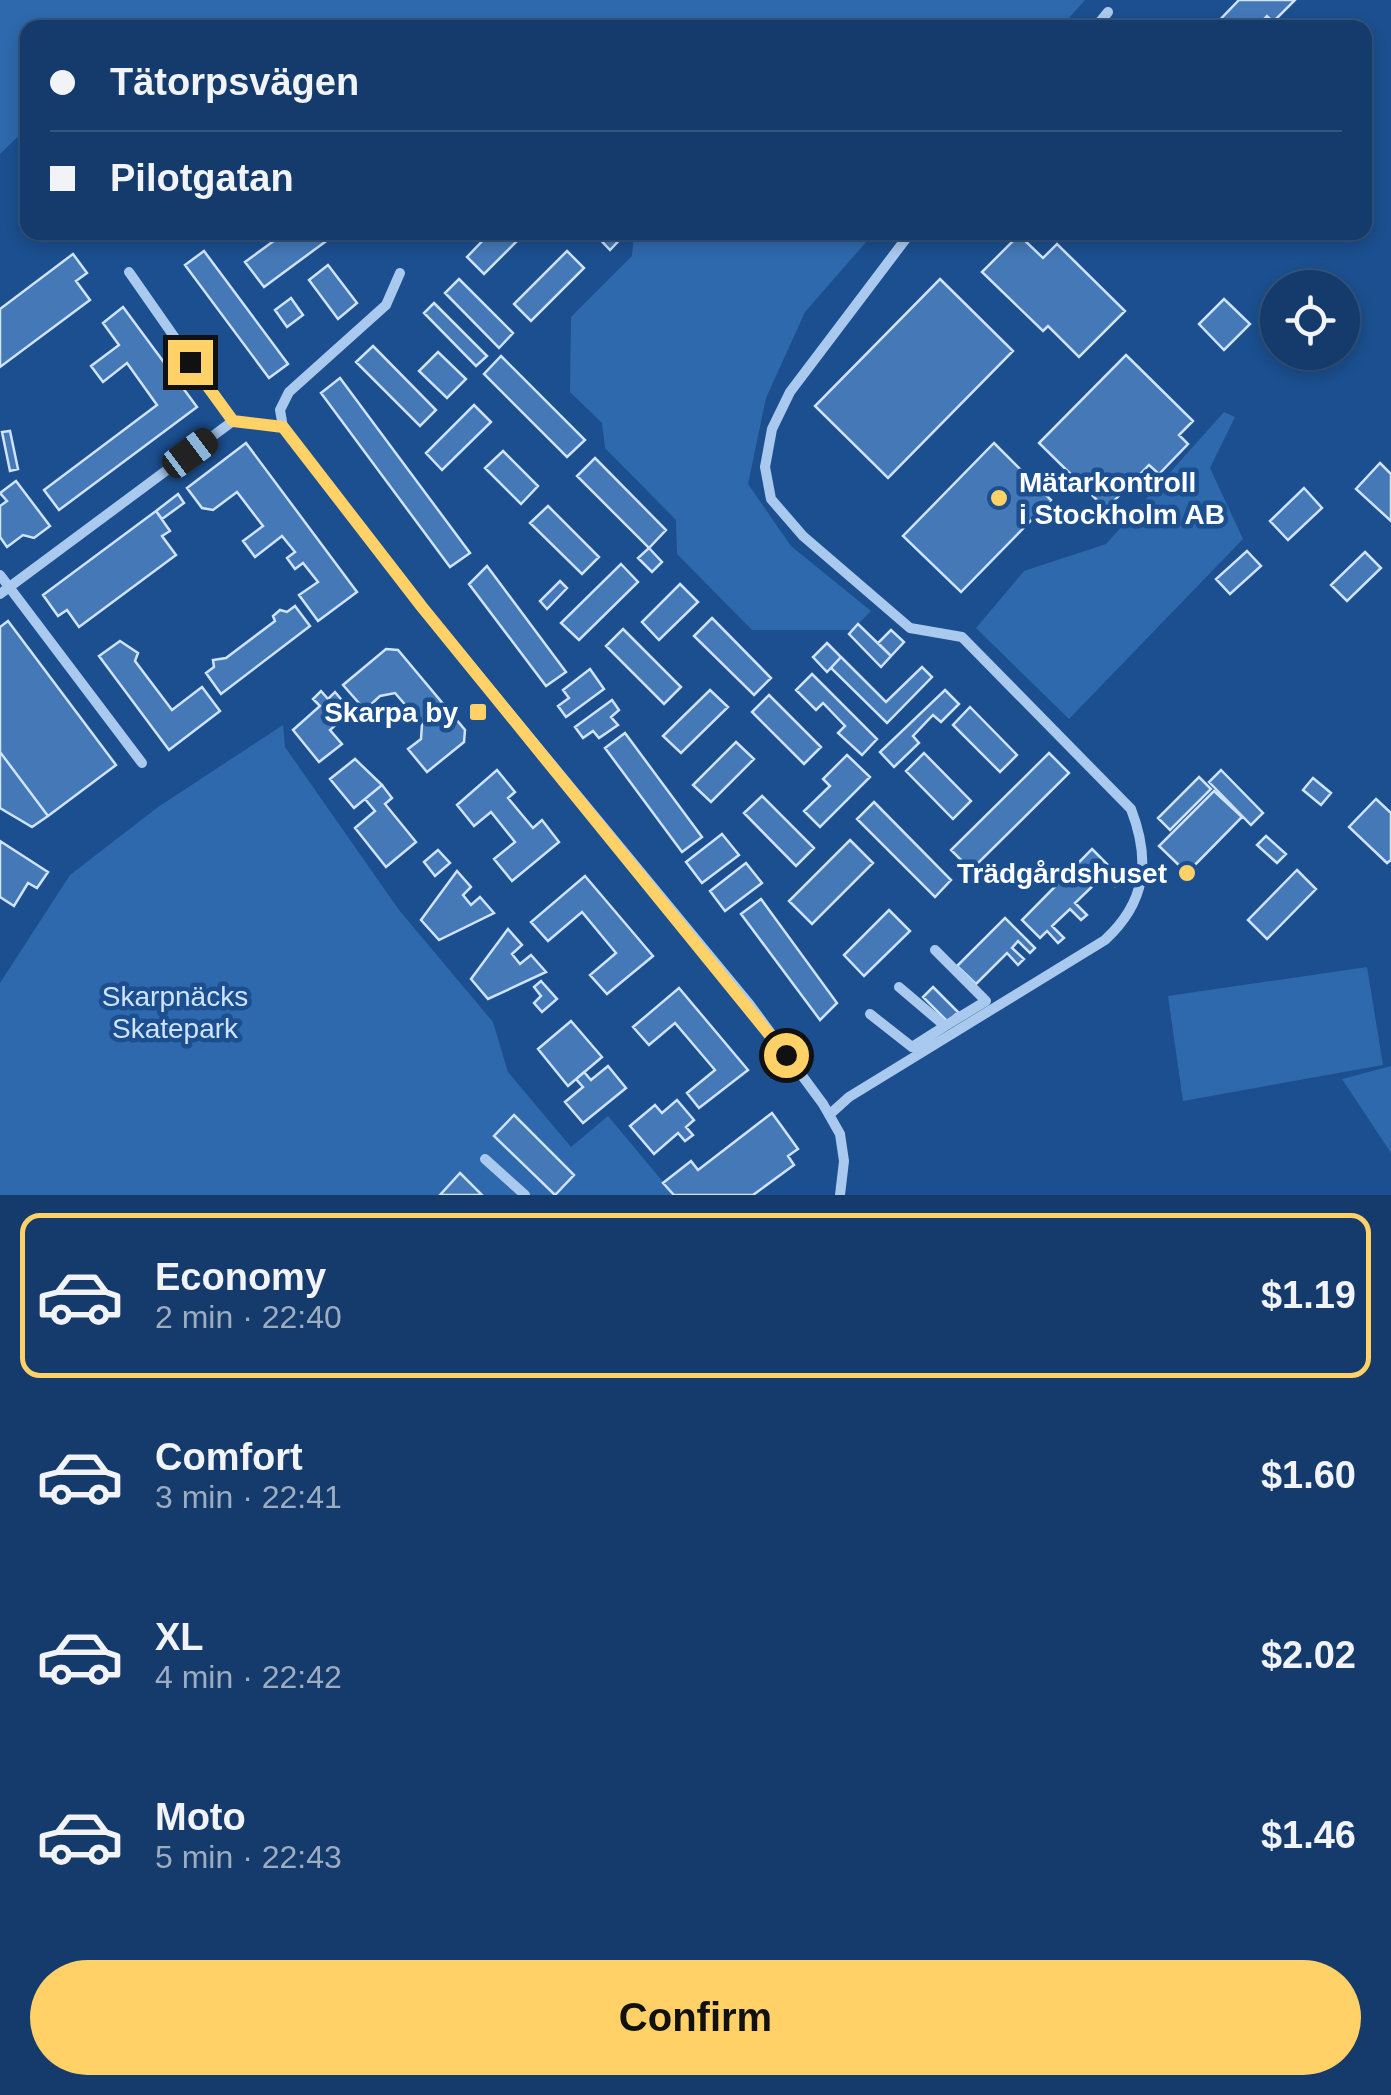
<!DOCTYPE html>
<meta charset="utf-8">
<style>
:root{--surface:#143b6b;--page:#214673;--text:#f1f3f6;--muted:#9dadc1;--line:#33557e;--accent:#ffd166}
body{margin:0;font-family:Helvetica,sans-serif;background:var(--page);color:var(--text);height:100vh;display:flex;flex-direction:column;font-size:38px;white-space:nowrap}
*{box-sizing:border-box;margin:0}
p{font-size:32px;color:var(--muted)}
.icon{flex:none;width:55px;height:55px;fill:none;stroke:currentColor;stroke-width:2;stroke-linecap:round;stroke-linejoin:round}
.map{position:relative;height:1195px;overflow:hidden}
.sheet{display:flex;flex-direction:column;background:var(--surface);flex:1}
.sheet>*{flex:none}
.banner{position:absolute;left:20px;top:20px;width:1352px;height:220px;border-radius:20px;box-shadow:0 5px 15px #0003,0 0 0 2px var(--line);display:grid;align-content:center;height:220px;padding:0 30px;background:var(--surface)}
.buttons{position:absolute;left:1260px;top:270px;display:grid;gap:20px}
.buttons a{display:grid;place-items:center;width:100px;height:100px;border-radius:50%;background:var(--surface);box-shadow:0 5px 15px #0003,0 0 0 2px var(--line);font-size:50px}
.end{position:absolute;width:45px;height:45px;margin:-22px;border:12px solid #ffd166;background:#111;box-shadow:0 0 0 5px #111}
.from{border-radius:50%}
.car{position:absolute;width:30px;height:60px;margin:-30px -15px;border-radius:12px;box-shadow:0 0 8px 2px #0007;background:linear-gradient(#222 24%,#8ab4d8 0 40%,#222 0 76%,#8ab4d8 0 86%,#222 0)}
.banner b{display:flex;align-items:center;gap:35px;height:95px;font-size:38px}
.banner b+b{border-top:2px solid var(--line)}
.banner i{width:25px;height:25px;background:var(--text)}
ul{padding:18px 0 0;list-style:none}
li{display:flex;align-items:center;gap:30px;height:165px;margin:0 20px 15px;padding:0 10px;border:5px solid transparent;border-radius:20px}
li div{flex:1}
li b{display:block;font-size:38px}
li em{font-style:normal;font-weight:600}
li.current{border-color:var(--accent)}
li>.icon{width:90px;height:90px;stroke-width:1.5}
.cta{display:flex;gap:20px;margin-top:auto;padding:20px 30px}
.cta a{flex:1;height:115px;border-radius:60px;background:var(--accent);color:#111;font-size:40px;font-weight:600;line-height:115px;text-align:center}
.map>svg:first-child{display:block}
.green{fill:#2e69ad}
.building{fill:#4478b7;stroke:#cfe3fa;stroke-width:2.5}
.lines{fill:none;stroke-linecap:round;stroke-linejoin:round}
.street{stroke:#a9c9ee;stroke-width:10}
.route{stroke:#ffd166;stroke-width:12}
.poi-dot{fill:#ffd166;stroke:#1b4f8f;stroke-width:4}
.labels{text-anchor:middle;stroke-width:9;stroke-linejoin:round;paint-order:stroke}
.poi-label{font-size:28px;font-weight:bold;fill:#fff;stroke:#1b4f8f;text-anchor:end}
.park-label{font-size:28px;fill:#cfe3fa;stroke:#1b4f8f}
</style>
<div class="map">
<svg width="1391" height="1195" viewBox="0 0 1391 1195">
<rect width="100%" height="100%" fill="#1b4f8f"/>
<path class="green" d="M0,0H1085L1060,28H28L27,128L0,154Z
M634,233H874L805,312L766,398L748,484L791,546L871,611L852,630H752L677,554L676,520L605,448L602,423L570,392L571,317L632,256Z
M1224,412L1235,417L1210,468L1243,539L1069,719L976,628L1024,571L1106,544Z
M283,725L285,747L399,910L493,1022L508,1072L571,1147L608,1116L674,1195H0V983L70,875L158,807Z
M1367,967L1383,1065L1183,1101L1168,996Z
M1391,1066V1153L1342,1079Z"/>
<path class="building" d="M1239,0H1295L1273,22L1267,16L1256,28H1212Z
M286,232H331L333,236L264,287L245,262Z
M491,232H526L484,274L467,257Z
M593,232H627L610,250Z
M1019,235L1043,258L1057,244L1125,311L1079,357L1048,326L1043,331L982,272Z
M204,251L288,364L269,378L185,265Z
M567,251L584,268L531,321L514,304Z
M73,254L87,273L76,281L90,300L0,367V309Z
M328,265L357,303L338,319L309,280Z
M459,279L513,333L499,348L445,293Z
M940,279L1013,351L888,478L815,406Z
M291,298L303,315L287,327L275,310Z
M1224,299L1250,324L1224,350L1199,324Z
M434,303L487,356L476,366L424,313Z
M123,307L197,407L59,510L44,490L157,405L127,363L103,382L91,366L119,345L103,323Z
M373,346L436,410L420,426L356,362Z
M438,352L466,379L447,398L419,371Z
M1126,355L1193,421L1179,435L1188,444L1159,474L1149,465L1106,509L1039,443Z
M501,356L585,440L567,457L484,374Z
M340,378L470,553L450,567L321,393Z
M474,405L491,422L442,470L426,453Z
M10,431L18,469L10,471L2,432Z
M246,443L357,592L318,621L299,595L318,582L303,563L295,569L287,558L295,552L282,536L255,557L243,541L263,526L237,492L213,510L202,508L187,488Z
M994,443L1051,500L961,592L903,536Z
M503,451L538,486L521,504L485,468Z
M595,458L666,530L649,548L577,476Z
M1380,463L1391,474V521L1356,489Z
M16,481L50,526L34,538L23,535L7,547L0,537V506L7,501L0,493Z
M1304,488L1322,508L1288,540L1270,521Z
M178,494L184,503L162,519L156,511Z
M548,506L599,557L582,574L530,523Z
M156,511L170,531L162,536L176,555L79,627L67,610L58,616L43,595Z
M649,548L662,562L652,572L638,558Z
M1247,551L1261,566L1230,594L1216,579Z
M1365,552L1381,568L1347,601L1331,585Z
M621,564L638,582L579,640L561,623Z
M487,566L566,672L546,686L469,584Z
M560,581L567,588L547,609L540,601Z
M680,584L698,602L659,640L642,622Z
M295,606L310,626L221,694L206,673L214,667L213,660L226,658L275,621L273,616L280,610L287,612Z
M712,618L771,678L754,695L694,636Z
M8,621L116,765L48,816L0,752V627Z
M858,624L891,656L881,667L849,634Z
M623,629L681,687L664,704L606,646Z
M891,630L904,642L891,656L878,643Z
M120,641L138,653L135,661L172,710L202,687L220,711L169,750L99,656Z
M827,643L841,657L827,672L813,657Z
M386,649L398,650L465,730L464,742L427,772L408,749L421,739L422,724L395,693L380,696L365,710L343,685Z
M841,657L886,702L922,667L932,677L887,723L831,668Z
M590,669L604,689L566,717L558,706L569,698L563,690Z
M812,674L877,739L862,755L838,733L845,726L823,703L816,710L796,690Z
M710,690L728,707L681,753L663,736Z
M945,690L959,704L941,722L933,715L913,736L919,743L894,767L880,752Z
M321,691L328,699L335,692L351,711L330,730L342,744L319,762L293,730L320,706L313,699Z
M769,695L821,747L804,764L752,712Z
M612,700L619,710L611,717L618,725L599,738L593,731L583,738L575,727Z
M970,707L1017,755L1000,772L953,725Z
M625,733L702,837L682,852L605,748Z
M736,742L754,759L711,802L693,785Z
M0,752L48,816L32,827L0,808Z
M924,753L971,801L953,819L906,771Z
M1049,753L1069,773L971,870L951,850Z
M847,755L870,777L820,827L804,811L830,786L823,779Z
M355,759L382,785L354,808L330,779Z
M497,770L515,792L508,798L533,828L542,820L559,842L512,881L494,859L515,842L491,812L474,826L457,805Z
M1221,770L1263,813L1251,825L1209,782Z
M1199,777L1211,789L1170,830L1158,818Z
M1313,778L1331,793L1321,805L1303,790Z
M382,785L392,798L385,804L416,842L386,867L355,828L375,811L365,799Z
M1214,791L1242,817L1187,873L1159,846Z
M762,796L814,848L796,866L744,813Z
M1376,799L1391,813V860L1387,863L1349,827Z
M874,802L951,880L935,897L857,819Z
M722,834L739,855L702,883L686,862Z
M1266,836L1286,854L1277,863L1257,845Z
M850,840L873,863L812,924L789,901Z
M0,841L48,872L37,888L28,883L14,906L0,897Z
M1092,849L1122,879L1115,886L1104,875L1075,903L1087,915L1081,920L1070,909L1052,926L1064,938L1058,943L1047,931L1040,938L1022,920Z
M438,850L450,863L435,876L424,862Z
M746,863L762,883L725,911L710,891Z
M1297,870L1316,889L1267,939L1248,920Z
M457,871L471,887L463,895L471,905L480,897L494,913L439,940L421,920Z
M585,876L653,956L607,994L590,975L616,953L582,912L548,941L531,922Z
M761,899L837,1003L820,1020L741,914Z
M889,910L910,931L864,976L844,955Z
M1005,918L1035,948L1030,953L1018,941L1012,948L1024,959L1018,965L1007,953L976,984L957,966Z
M508,929L522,945L512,954L520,964L531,955L546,972L488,999L471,979Z
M541,981L557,999L542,1012L534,1003L541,996L534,987Z
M933,987L958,1012L948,1022L923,997Z
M679,988L748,1070L699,1108L687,1093L715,1070L675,1023L649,1045L633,1027Z
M571,1021L602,1057L568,1086L538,1049Z
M608,1066L626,1088L583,1123L565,1102L583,1087L576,1079L584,1072L591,1080Z
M677,1100L694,1120L686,1127L693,1135L685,1141L678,1133L654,1154L630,1126L655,1105L662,1113Z
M772,1113L798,1149L788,1156L794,1165L753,1195H674L663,1183L691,1161L698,1170Z
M514,1115L574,1175L555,1195L494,1136Z
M460,1173L482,1195H440Z"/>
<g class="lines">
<path class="street" d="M1095,28L1108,12
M129,272L233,421
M400,273L386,305L289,392L280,410L283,427L422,607L750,1005L823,1104L840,1134L844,1161L840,1195
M0,575L142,763
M0,594L233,421L283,427
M899,987L945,1026L986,1001L935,950
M870,1014L912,1047L945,1026
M829,1115L849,1097L1105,940C1146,902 1151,861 1131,809L962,637L910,628L803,536L771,499L765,467L772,429L790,392L911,232
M485,1159L525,1195"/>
</g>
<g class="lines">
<path class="route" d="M190,362L233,421L283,427L422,607L786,1055"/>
</g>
<g class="poi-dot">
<circle cx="999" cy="498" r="10"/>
<rect x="468" y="702" width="20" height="20" rx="5"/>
<circle cx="1187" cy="873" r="10"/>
</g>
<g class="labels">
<g class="poi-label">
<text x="1019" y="492" text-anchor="start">Mätarkontroll<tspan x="1019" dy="32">i Stockholm AB</tspan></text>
<text x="458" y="722">Skarpa by</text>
<text x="1167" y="883">Trädgårdshuset</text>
</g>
<g class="park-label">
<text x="175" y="1006">Skarpnäcks<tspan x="175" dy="32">Skatepark</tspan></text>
</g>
</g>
</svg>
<div class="buttons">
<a><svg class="icon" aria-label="locate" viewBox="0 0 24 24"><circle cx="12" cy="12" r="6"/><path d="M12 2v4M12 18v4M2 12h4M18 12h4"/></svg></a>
</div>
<i class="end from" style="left:786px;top:1055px"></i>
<i class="end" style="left:190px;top:362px"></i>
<i class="car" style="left:190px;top:453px;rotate:53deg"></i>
<div class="banner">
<b><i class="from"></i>Tätorpsvägen</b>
<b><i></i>Pilotgatan</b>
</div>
</div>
<section class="sheet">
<ul>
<li class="current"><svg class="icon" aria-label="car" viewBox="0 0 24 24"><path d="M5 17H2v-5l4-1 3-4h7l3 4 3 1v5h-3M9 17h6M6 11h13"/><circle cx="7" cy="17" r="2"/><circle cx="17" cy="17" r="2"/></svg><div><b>Economy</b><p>2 min · 22:40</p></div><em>$1.19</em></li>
<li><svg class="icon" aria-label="car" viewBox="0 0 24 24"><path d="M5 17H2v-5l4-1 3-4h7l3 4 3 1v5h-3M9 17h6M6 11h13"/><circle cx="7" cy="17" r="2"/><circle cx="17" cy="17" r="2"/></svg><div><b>Comfort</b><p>3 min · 22:41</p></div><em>$1.60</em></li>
<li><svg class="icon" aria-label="car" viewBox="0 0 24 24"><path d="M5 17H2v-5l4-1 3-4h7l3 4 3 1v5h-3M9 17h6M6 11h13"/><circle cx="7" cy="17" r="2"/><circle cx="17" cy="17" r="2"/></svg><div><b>XL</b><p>4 min · 22:42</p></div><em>$2.02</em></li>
<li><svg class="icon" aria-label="car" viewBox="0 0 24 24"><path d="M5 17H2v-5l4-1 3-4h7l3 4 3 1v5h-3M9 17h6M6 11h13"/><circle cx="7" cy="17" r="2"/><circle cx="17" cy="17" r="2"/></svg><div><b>Moto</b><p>5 min · 22:43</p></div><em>$1.46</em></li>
</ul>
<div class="cta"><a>Confirm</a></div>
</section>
